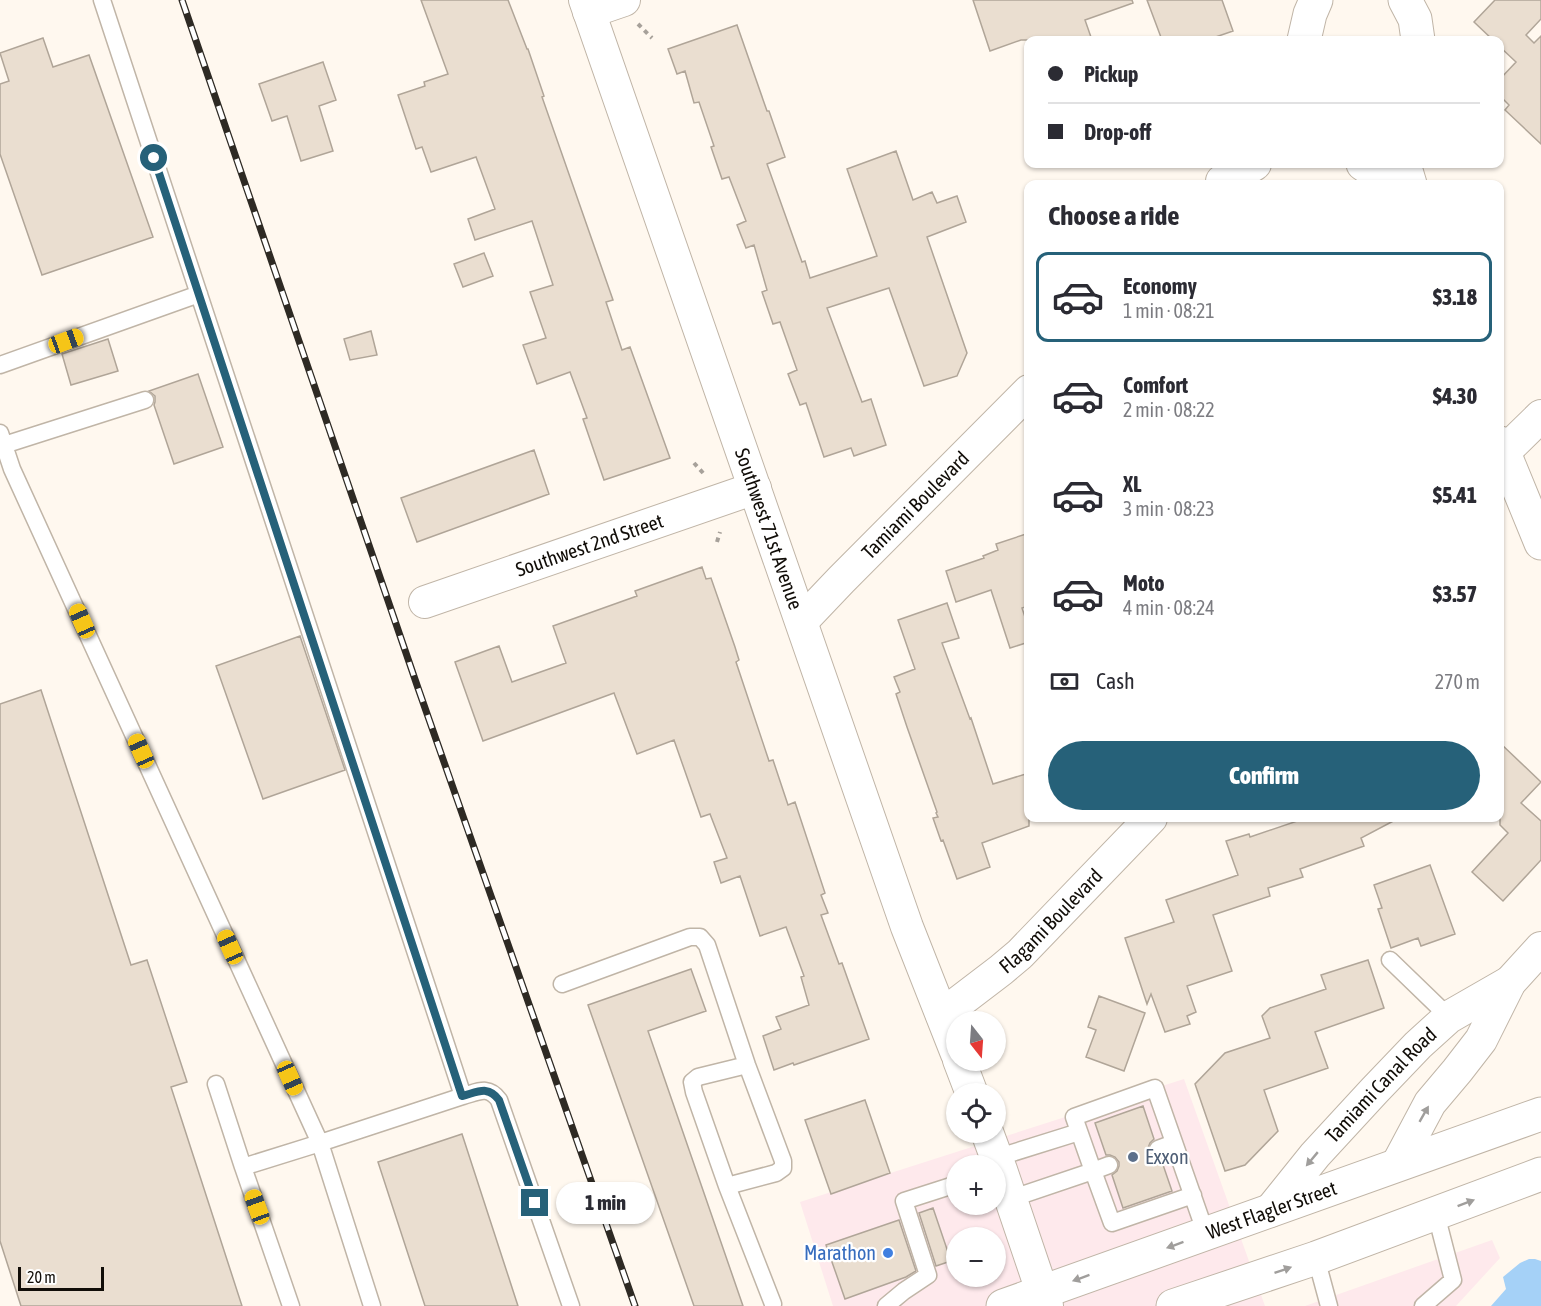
<!DOCTYPE html>
<meta charset="utf-8">
<style>
:root{--surface:#fff;--page:#f7f7f7;--text:#2b2b33;--muted:#7c7c81;--line:#e1e1e2;--accent:#266179}
body{margin:0;font-family:"Asap Condensed",sans-serif;background:var(--page);color:var(--text);height:100vh;display:flex;flex-direction:column;font-size:22px;white-space:nowrap}
*{box-sizing:border-box;margin:0}
p{font-size:20px;color:var(--muted)}
.icon{flex:none;width:33px;height:33px;fill:none;stroke:currentColor;stroke-width:2;stroke-linecap:round;stroke-linejoin:round}
.map{position:relative;flex:1;overflow:hidden}
.sheet{position:absolute;left:1024px;top:180px;width:480px;height:642px;display:flex;flex-direction:column;background:var(--surface);border-radius:12px;box-shadow:0 2px 4px #0004}
.sheet>*{flex:none}
.banner{position:absolute;left:1024px;top:36px;width:480px;height:132px;border-radius:12px;box-shadow:0 2px 4px #0004;display:grid;align-content:center;height:132px;padding:0 24px;background:var(--surface)}
.needle{width:39px;rotate:163deg}
.controls{position:absolute;left:946px;top:1011px;display:grid;gap:12px}
.controls a{display:grid;place-items:center;width:60px;height:60px;border-radius:50%;background:var(--surface);box-shadow:0 2px 4px #0004;font-size:30px}
.scale{position:absolute;left:18px;bottom:15px;width:86px;box-sizing:border-box;padding-left:6px;border:3px solid #110d08;border-top:0;font-size:16px;line-height:21px;white-space:nowrap;color:#110d08;-webkit-text-stroke:4px #fff;paint-order:stroke}
.end{position:absolute;width:27px;height:27px;margin:-14px;border:8px solid #266179;background:#fff;box-shadow:0 0 0 3px #fff}
.from{border-radius:50%}
.bubble{position:absolute;height:42px;border-radius:21px;background:var(--surface);box-shadow:0 2px 4px #0004;font-size:20px;font-weight:800;line-height:42px;text-align:center}
.car{position:absolute;width:18px;height:36px;margin:-18px -9px;border-radius:8px;box-shadow:0 0 4px 2px #0007;background:linear-gradient(#f5c518 24%,#345 0 40%,#f5c518 0 76%,#345 0 86%,#f5c518 0)}
.banner b{display:flex;align-items:center;gap:21px;height:57px;font-size:22px}
.banner b+b{border-top:2px solid var(--line)}
.banner i{width:15px;height:15px;background:var(--text)}
ul{padding:0;list-style:none}
li{display:flex;align-items:center;gap:18px;height:90px;margin:0 12px 9px;padding:0 12px;border:3px solid transparent;border-radius:12px}
li div{flex:1}
li b{display:block;font-size:22px}
li em{font-style:normal;font-weight:800}
li.on{border-color:var(--accent)}
li>.icon{width:54px;height:54px;stroke-width:1.5}
h2{padding:0 24px;font-size:27px;line-height:72px}
.pay{display:flex;align-items:center;gap:15px;height:66px;padding:0 24px;font-size:22px}
.pay p{margin-inline-start:auto}
.cta{display:flex;gap:12px;margin-top:auto;padding:12px 24px}
.cta a{flex:1;height:69px;border-radius:36px;background:var(--accent);color:#fff;font-size:24px;font-weight:800;line-height:69px;text-align:center}
.map>svg:first-child{display:block}
.commercial{fill:#fee9ec;fill-rule:evenodd}
.water{fill:#a5d1f7}
.building{fill:#eaded0;stroke:#b0a598;stroke-width:1.5}
.lines{fill:none;stroke-linecap:round;stroke-linejoin:round}
.lane-casing{stroke:#c0b5a7;stroke-width:19}
.street-casing{stroke:#c0b5a7;stroke-width:34}
.secondary-casing{stroke:#c0b5a7;stroke-width:35}
.path{stroke:#a7a19a;stroke-width:4;stroke-dasharray:4.5 4.5;stroke-linecap:butt}
.lane{stroke:#fff;stroke-width:16}
.street{stroke:#fff;stroke-width:32}
.secondary{stroke:#fff;stroke-width:33}
.rail-casing{stroke:#2e2a24;stroke-width:7}
.rail{stroke:#fff;stroke-width:4.5;stroke-dasharray:14;stroke-linecap:butt}
.oneway{fill:#a09e9c}
.route{stroke:#266179;stroke-width:8}
.service-dot{fill:#5c6f8a;stroke:#fff;stroke-width:2}
.shop-dot{fill:#3f7fe0;stroke:#fff;stroke-width:2}
.labels{text-anchor:middle;stroke-width:4.5;stroke-linejoin:round;paint-order:stroke}
.street-label{font-size:20px;fill:#110d08;stroke:#fff}
.service-label{font-size:20px;fill:#4e5e75;stroke:#fff;text-anchor:start}
.shop-label{font-size:20px;fill:#366cbe;stroke:#fff;text-anchor:end}
</style>
<div class="map">
<svg width="1541" height="1306" viewBox="0 0 1541 1306">
<rect width="100%" height="100%" fill="#fff8ef"/>
<path class="commercial" d="M1184,1079L1265,1306H833L800,1202ZM957,1166H996V1204H957ZM957,1238H996V1276H957Z
M1492,1240L1500,1258L1456,1306H1305Z"/>
<path class="water" d="M1529,1259H1535L1541,1261V1306H1491L1506,1289L1503,1277L1520,1263Z"/>
<path class="building" d="M421,0H508L527,49H528L544,96L542,97L613,300L606,302L622,350L630,347L670,458L604,480L583,419L587,418L570,372L537,384L523,345L546,338L530,292L553,285L532,221L475,240L468,219L495,209L476,157L431,172L422,147L416,149L398,95L425,86L424,82L448,74Z
M973,0H1132L1133,3L1085,20L1092,40H1021L990,51Z
M1147,0H1222L1233,31L1207,40H1162Z
M1495,0H1541V19L1526,35L1534,43L1541,36V144L1505,110L1509,105L1500,96V79L1516,62L1500,47V40H1493L1474,22Z
M737,25L767,111H769L785,157L767,164L802,262L805,261L810,278L877,256L847,169L896,151L913,200L932,192L937,203L957,196L966,222L927,237L967,353L957,376L924,386L889,288L827,308L862,402L871,399L886,445L854,456L851,448L824,457L806,403L800,405L788,374L797,370L780,322L773,324L762,292L767,290L754,245L746,248L737,225L746,221L729,177L722,179L711,147L714,146L699,102L694,103L685,71L677,74L668,49Z
M43,38L53,67L89,55L153,237L42,275L0,154V84L9,81L0,53Z
M323,62L336,100L319,106L333,151L301,161L287,116L272,121L259,84Z
M484,253L493,276L463,287L454,264Z
M371,331L377,355L350,360L344,339Z
M108,339L118,371L71,385L62,354Z
M198,374L223,447L174,464L154,405L155,402V396L149,391Z
M534,450L549,494L417,542L401,498Z
M1029,533V606L1022,608L1029,629V642L1010,648L991,590L956,602L946,571L984,558L983,556L998,550L996,544Z
M702,567L706,579L711,578L735,647L739,660L736,662L769,761L773,760L788,805L795,802L825,893L821,895L828,913L821,915L839,964L842,963L869,1039L794,1065L793,1063L774,1070L763,1036L781,1029L776,1017L809,1005L801,977L804,976L786,927L760,936L740,876L721,883L714,862L727,858L710,814L701,817L674,740L637,754L614,693L483,741L455,662L499,646L512,682L566,663L553,626L637,596L635,591Z
M947,603L959,638L942,643L970,719L971,718L993,784L1029,773V826L982,843L990,867L957,879L943,840L941,841L933,818L938,817L936,813L937,812L907,727L896,694L900,692L894,677L915,669L898,620Z
M300,636L345,770L263,799L216,666Z
M41,690L131,965L147,960L187,1082L171,1087L242,1306H21L0,1241V704Z
M1500,743L1541,782L1521,803L1541,821V860L1503,901L1472,872L1508,833L1500,825Z
M1306,818H1399L1361,838L1364,846L1300,869L1303,877L1268,888L1270,896L1213,915L1232,971L1187,986L1196,1012L1187,1016L1190,1024L1165,1032L1151,994L1147,1004L1125,938L1174,922L1166,900L1238,875L1226,841L1249,834L1250,837Z
M1430,865L1455,934L1421,946L1418,938L1391,948L1378,909L1382,908L1374,885Z
M1368,960L1384,1008L1315,1032L1328,1068L1264,1090L1278,1131L1245,1165L1225,1171L1195,1084L1225,1053L1270,1038L1262,1016L1270,1008L1326,989L1321,975Z
M691,969L706,1011L648,1031L743,1306H694L588,1005Z
M1099,996L1145,1013L1124,1071L1086,1057L1096,1030L1088,1027Z
M865,1100L890,1173L831,1194L805,1120Z
M1143,1106L1154,1139L1150,1143L1148,1148V1152L1152,1157L1157,1159H1161L1172,1191L1123,1208L1112,1175L1117,1171L1119,1166V1162L1115,1157L1110,1155H1106L1095,1123Z
M462,1134L518,1306H425L378,1162Z
M933,1208L951,1261L936,1266L919,1213Z
M899,1220L916,1271L906,1277L845,1299L826,1245Z"/>
<g class="lines">
<defs>
<path id="lane" d="M102,0L463,1096
M0,365L199,294
M0,433L12,469L320,1143L243,1167L291,1306
M4,445L145,400
M1390,960L1449,1017
M562,984L690,937H700L707,945L747,1065L783,1161V1168L776,1173L727,1186L773,1304
M216,1084L243,1167
M1158,1149L1174,1143
M996,1158L1079,1132
M1109,1165L1093,1171L1074,1117L1155,1088L1206,1234
M727,1186L694,1092L692,1082L698,1077L747,1065
M1010,1199L1093,1171L1112,1223L1193,1195
M1316,1258L1329,1306
M372,1306L320,1143L463,1096C478,1092 488,1085 499,1100L571,1306
M886,1306L904,1291L928,1275L904,1201L957,1184
M1423,1306L1453,1280L1436,1214"/>
<g id="street">
<path id="s1" d="M585,0L907,927L957,1054"/>
<path d="M589,12L624,0"/>
<path d="M1222,181L1247,169L1255,164"/>
<path d="M1500,456L1541,416"/>
<path id="s2" d="M425,602L755,488"/>
<path id="s3" d="M802,621L841,580L1029,391"/>
<path id="s4" d="M942,1015L1001,970L1020,954L1151,818"/>
<path d="M959,1060L972,1094"/>
<path d="M987,1132L1001,1170L1047,1306"/>
<path d="M1397,1165L1430,1103L1457,1071L1481,1040L1510,982L1541,948"/>
<path id="s5" d="M1270,1211L1315,1155L1374,1091L1418,1045L1449,1017L1510,982"/>
</g>
<g id="secondary">
<path d="M1405,0L1415,19L1418,40"/>
<path d="M1304,40L1310,14L1316,0"/>
<path d="M1363,164L1372,170L1383,184"/>
<path d="M1404,164L1410,184"/>
<path d="M1500,443L1541,543"/>
<path id="s6" d="M1003,1306L1541,1114"/>
<path d="M1173,1306L1316,1258L1541,1174"/>
</g>
</defs>
<use href="#lane" class="lane-casing"/>
<use href="#street" class="street-casing"/>
<use href="#secondary" class="secondary-casing"/>
<path class="path" d="M638,24L652,38
M694,463L704,474
M717,542L720,532"/>
<use href="#lane" class="lane"/>
<use href="#street" class="street"/>
<use href="#secondary" class="secondary"/>
<defs>
<path id="rail" d="M182,0L418,688L635,1306"/>
</defs>
<use href="#rail" class="rail-casing"/>
<use href="#rail" class="rail"/>
</g>
<defs><path id="oneway-solid" d="M-6-.8H1V-3.2L6.5 0L1 3.2V.8H-6Z" transform="scale(1.5)"/></defs>
<g class="oneway">
<use href="#oneway-solid" transform="translate(1424 1114) rotate(-60)"/>
<use href="#oneway-solid" transform="translate(1312 1159) rotate(130)"/>
<use href="#oneway-solid" transform="translate(1466 1203) rotate(-21)"/>
<use href="#oneway-solid" transform="translate(1175 1245) rotate(160)"/>
<use href="#oneway-solid" transform="translate(1283 1270) rotate(-19)"/>
<use href="#oneway-solid" transform="translate(1081 1278) rotate(160)"/>
</g>
<g class="lines">
<path class="route" d="M154,158L462,1096C478,1092 488,1085 499,1100L535,1203"/>
</g>
<circle class="service-dot" cx="1133" cy="1157" r="6"/>
<circle class="shop-dot" cx="888" cy="1253" r="6"/>
<g class="labels">
<g class="street-label">
<text dy="7" stroke="none"><textPath href="#s3" startOffset="162">Tamiami Boulevard</textPath></text>
<text dy="7" stroke="none"><textPath href="#s1" startOffset="560">Southwest 71st Avenue</textPath></text>
<text dy="7" stroke="none"><textPath href="#s2" startOffset="174">Southwest 2nd Street</textPath></text>
<text dy="7" stroke="none"><textPath href="#s4" startOffset="144">Flagami Boulevard</textPath></text>
<text dy="7" stroke="none"><textPath href="#s5" startOffset="168">Tamiami Canal Road</textPath></text>
<text dy="7" stroke="none"><textPath href="#s6" startOffset="285">West Flagler Street</textPath></text>
</g>
<g class="service-label">
<text x="1145" y="1164">Exxon</text>
</g>
<g class="shop-label">
<text x="876" y="1260">Marathon</text>
</g>
</g>
</svg>
<div class="controls">
<a><svg class="needle" viewBox="-14 -14 28 28"><path d="M0-13l5 13h-10z" fill="#e53935"/><path d="M0 13l5-13h-10z" fill="#7c7c81"/></svg></a>
<a><svg class="icon" aria-label="locate" viewBox="0 0 24 24"><circle cx="12" cy="12" r="6"/><path d="M12 2v4M12 18v4M2 12h4M18 12h4"/></svg></a>
<a>+</a>
<a>−</a>
</div>
<div class="scale">20 m</div>
<i class="end from" style="left:154px;top:158px"></i>
<i class="end" style="left:535px;top:1203px"></i>
<div class="bubble" style="left:556px;top:1182px;width:99px">1 min</div>
<i class="car" style="left:66px;top:341px;rotate:70deg"></i>
<i class="car" style="left:82px;top:621px;rotate:336deg"></i>
<i class="car" style="left:141px;top:751px;rotate:336deg"></i>
<i class="car" style="left:230px;top:947px;rotate:336deg"></i>
<i class="car" style="left:290px;top:1078px;rotate:156deg"></i>
<i class="car" style="left:257px;top:1207px;rotate:340deg"></i>
<div class="banner">
<b><i class="from"></i>Pickup</b>
<b><i></i>Drop-off</b>
</div>
<section class="sheet">
<h2>Choose a ride</h2>
<ul>
<li class="on"><svg class="icon" aria-label="car" viewBox="0 0 24 24"><path d="M5 17H2v-5l4-1 3-4h7l3 4 3 1v5h-3M9 17h6M6 11h13"/><circle cx="7" cy="17" r="2"/><circle cx="17" cy="17" r="2"/></svg><div><b>Economy</b><p>1 min · 08:21</p></div><em>$3.18</em></li>
<li><svg class="icon" aria-label="car" viewBox="0 0 24 24"><path d="M5 17H2v-5l4-1 3-4h7l3 4 3 1v5h-3M9 17h6M6 11h13"/><circle cx="7" cy="17" r="2"/><circle cx="17" cy="17" r="2"/></svg><div><b>Comfort</b><p>2 min · 08:22</p></div><em>$4.30</em></li>
<li><svg class="icon" aria-label="car" viewBox="0 0 24 24"><path d="M5 17H2v-5l4-1 3-4h7l3 4 3 1v5h-3M9 17h6M6 11h13"/><circle cx="7" cy="17" r="2"/><circle cx="17" cy="17" r="2"/></svg><div><b>XL</b><p>3 min · 08:23</p></div><em>$5.41</em></li>
<li><svg class="icon" aria-label="car" viewBox="0 0 24 24"><path d="M5 17H2v-5l4-1 3-4h7l3 4 3 1v5h-3M9 17h6M6 11h13"/><circle cx="7" cy="17" r="2"/><circle cx="17" cy="17" r="2"/></svg><div><b>Moto</b><p>4 min · 08:24</p></div><em>$3.57</em></li>
</ul>
<div class="pay"><svg class="icon" aria-label="cash" viewBox="0 0 24 24"><path d="M3 7h18v10H3z"/><circle cx="12" cy="12" r="2"/></svg>Cash<p>270 m</p></div>
<div class="cta"><a>Confirm</a></div>
</section>
</div>
